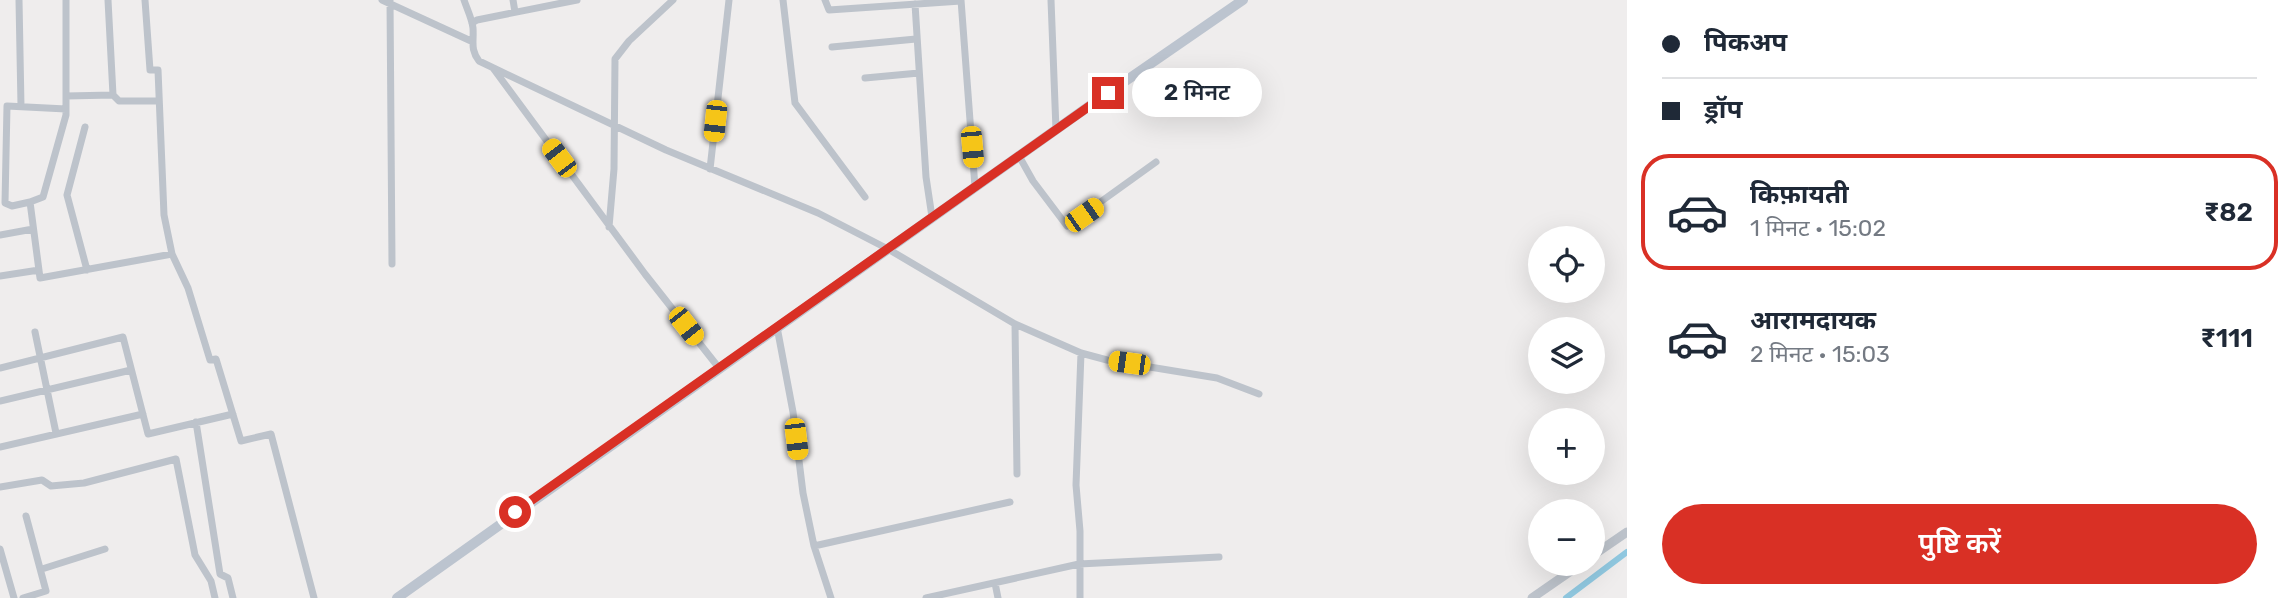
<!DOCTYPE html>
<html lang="hi">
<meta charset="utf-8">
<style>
:root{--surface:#fff;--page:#f6f6f7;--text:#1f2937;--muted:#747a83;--line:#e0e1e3;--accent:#d93025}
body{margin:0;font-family:Rubik,"Noto Sans Devanagari",sans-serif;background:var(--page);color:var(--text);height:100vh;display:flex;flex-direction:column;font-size:26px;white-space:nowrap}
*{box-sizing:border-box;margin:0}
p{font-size:23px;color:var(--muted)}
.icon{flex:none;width:38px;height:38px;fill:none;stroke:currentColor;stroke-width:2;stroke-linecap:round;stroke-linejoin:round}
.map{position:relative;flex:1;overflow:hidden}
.side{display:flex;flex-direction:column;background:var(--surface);width:665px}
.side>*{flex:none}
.top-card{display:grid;align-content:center;height:154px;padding:0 35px;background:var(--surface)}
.buttons{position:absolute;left:1528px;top:226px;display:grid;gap:14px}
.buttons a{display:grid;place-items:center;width:77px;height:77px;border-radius:50%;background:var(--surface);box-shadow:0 7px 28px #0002;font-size:35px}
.end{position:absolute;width:32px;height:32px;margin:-16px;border:9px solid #d93025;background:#fff;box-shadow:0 0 0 4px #fff}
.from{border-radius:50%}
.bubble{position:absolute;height:49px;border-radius:24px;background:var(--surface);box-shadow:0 7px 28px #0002;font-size:23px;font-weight:600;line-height:49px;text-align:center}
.car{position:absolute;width:21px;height:42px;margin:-21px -10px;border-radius:9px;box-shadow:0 0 5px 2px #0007;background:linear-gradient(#f5c518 24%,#345 0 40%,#f5c518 0 76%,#345 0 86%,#f5c518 0)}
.top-card b{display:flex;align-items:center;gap:24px;height:66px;font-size:26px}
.top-card b+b{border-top:2px solid var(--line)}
.top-card i{width:18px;height:18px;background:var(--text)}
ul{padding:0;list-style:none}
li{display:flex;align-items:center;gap:21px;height:116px;margin:0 14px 10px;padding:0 21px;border:4px solid transparent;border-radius:28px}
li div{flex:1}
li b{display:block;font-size:26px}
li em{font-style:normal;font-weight:600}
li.current{border-color:var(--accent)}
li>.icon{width:63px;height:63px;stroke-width:1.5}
.action{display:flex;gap:14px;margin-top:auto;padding:14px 35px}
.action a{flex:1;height:80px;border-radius:42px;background:var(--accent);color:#fff;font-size:28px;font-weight:600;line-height:80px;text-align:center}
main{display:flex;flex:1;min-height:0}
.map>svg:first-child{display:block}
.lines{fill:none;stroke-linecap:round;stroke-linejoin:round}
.canal{stroke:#91c9e1;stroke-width:6}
.minor{stroke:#bdc3cb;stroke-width:7}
.tertiary{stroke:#bdc3cb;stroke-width:9}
.secondary{stroke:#bcc4cf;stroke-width:10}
.route{stroke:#d93025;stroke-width:9}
</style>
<main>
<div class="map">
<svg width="1627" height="598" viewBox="0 0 1627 598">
<rect width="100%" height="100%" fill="#efeded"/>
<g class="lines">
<path class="canal" d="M1566,598L1627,552"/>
<path class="minor" d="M19,0L21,106
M66,0V115L43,197L30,202L40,278L172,254L188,288L210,360L216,359L241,441L271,434L314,598
M108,0L113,95L119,101H159
M145,0L150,70H158L164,215L172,254
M382,0L471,41
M390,0L392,264
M464,0C467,9 472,19 473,28C474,42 470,49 479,61L666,150L818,213L888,249L1015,324L1081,353L1107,360L1217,378L1259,394
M513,0L515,12
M783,0L795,103L865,197
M825,0L829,10L961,1
M961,0L975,187
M1051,0L1056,130
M915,4L926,177L932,217
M472,23L477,20L577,0
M832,47L916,39
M493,68L645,274L719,368
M865,78L919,73
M66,96L113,95
M85,127L67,195L87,270
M1019,156L1033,181L1067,226L1156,162
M710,169L729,0
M30,202L12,206L5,203L7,106L66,109
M609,227L614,169L615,59L629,41L673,0
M0,235L33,229
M0,276L39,270
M1015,324L1017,474
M777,327L793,412L803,493L814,546L831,598
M35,332L56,433
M0,368L123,337L148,434L233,414
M0,401L131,370
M196,422L220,574L228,578L233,598
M0,447L143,414
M0,487L42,480L51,486L84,483L176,459L195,555L211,581L215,598
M814,546L1010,502
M0,549L14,598
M42,569L105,549
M995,583L998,598
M23,598L46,591L26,516
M926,598L1079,564L1219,557
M1080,598V531L1076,485L1081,353"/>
<path class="tertiary" d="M1592,556L1627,532
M1532,598L1581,564"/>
<path class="secondary" d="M397,598L1085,109L1243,0"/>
</g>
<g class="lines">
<path class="route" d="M515,512L1108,93"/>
</g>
</svg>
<div class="buttons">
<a><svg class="icon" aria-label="locate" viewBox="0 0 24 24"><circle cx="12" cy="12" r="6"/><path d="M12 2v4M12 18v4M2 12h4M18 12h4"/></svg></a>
<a><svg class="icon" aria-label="layers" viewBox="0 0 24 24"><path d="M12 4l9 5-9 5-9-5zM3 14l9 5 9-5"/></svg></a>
<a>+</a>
<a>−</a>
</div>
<i class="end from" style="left:515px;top:512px"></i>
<i class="end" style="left:1108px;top:93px"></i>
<div class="bubble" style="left:1132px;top:68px;width:130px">2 मिनट</div>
<i class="car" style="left:715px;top:121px;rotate:186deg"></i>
<i class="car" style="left:972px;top:147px;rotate:175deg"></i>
<i class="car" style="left:559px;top:158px;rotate:323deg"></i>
<i class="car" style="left:1084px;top:215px;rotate:55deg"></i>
<i class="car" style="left:686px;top:326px;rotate:142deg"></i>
<i class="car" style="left:1129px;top:363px;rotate:278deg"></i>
<i class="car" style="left:796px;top:439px;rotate:173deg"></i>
</div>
<section class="side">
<div class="top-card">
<b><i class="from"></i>पिकअप</b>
<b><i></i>ड्रॉप</b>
</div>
<ul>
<li class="current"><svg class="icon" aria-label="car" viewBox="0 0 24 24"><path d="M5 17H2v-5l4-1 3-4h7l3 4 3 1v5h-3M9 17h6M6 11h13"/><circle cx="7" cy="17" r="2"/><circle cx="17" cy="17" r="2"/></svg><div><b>किफ़ायती</b><p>1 मिनट · 15:02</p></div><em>₹82</em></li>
<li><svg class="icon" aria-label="car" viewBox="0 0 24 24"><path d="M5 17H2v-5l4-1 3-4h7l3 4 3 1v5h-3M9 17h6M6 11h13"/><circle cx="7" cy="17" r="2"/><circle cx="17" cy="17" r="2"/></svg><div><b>आरामदायक</b><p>2 मिनट · 15:03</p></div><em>₹111</em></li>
</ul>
<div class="action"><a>पुष्टि करें</a></div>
</section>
</main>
